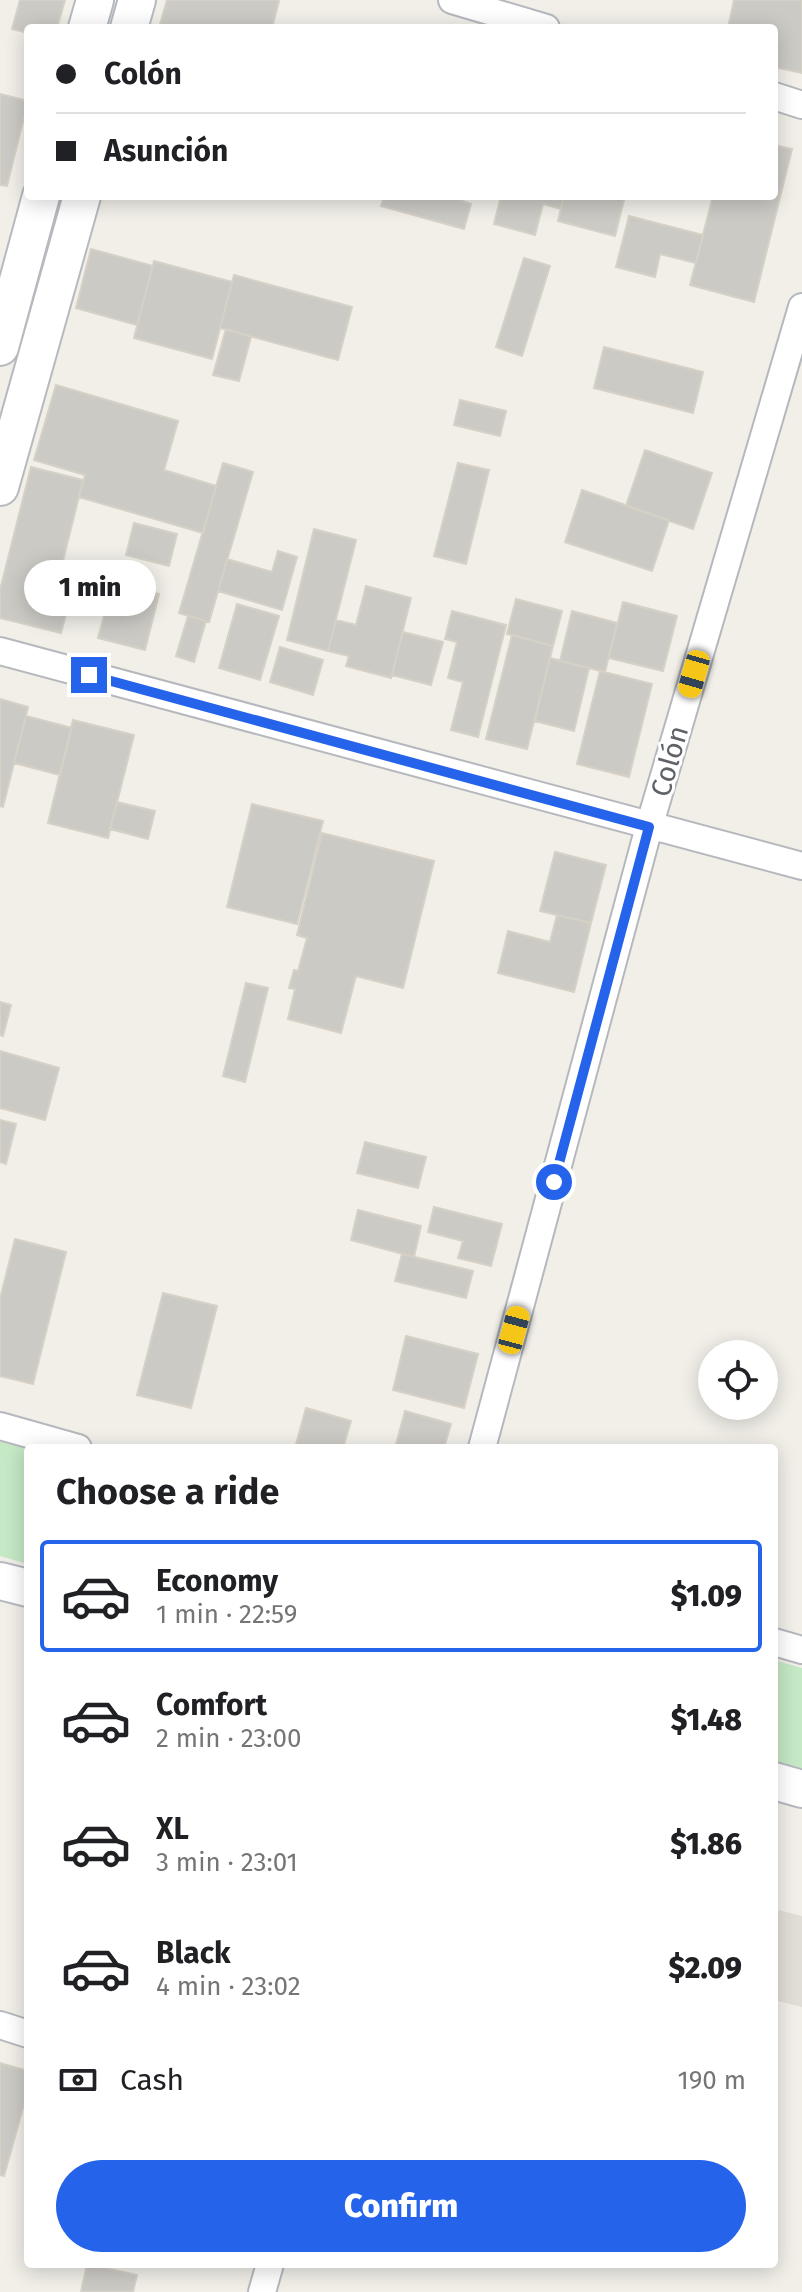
<!DOCTYPE html>
<meta charset="utf-8">
<style>
:root{--surface:#fff;--page:#f2f2f2;--text:#202124;--muted:#757577;--line:#e0e0e0;--accent:#2563eb}
body{margin:0;font-family:"Fira Sans",sans-serif;background:var(--page);color:var(--text);height:100vh;display:flex;flex-direction:column;font-size:30px;white-space:nowrap}
*{box-sizing:border-box;margin:0}
p{font-size:26px;color:var(--muted)}
.icon{flex:none;width:44px;height:44px;fill:none;stroke:currentColor;stroke-width:2;stroke-linecap:round;stroke-linejoin:round}
.map{position:relative;flex:1;overflow:hidden}
.panel{position:absolute;left:24px;top:1444px;width:754px;height:824px;display:flex;flex-direction:column;background:var(--surface);border-radius:8px;box-shadow:0 4px 20px #0003}
.panel>*{flex:none}
.top-card{position:absolute;left:24px;top:24px;width:754px;height:176px;border-radius:8px;box-shadow:0 4px 20px #0003;display:grid;align-content:center;height:176px;padding:0 32px;background:var(--surface)}
.controls{position:absolute;left:698px;top:1340px;display:grid;gap:16px}
.controls a{display:grid;place-items:center;width:80px;height:80px;border-radius:50%;background:var(--surface);box-shadow:0 4px 20px #0003;font-size:40px}
.end{position:absolute;width:36px;height:36px;margin:-18px;border:10px solid #2563eb;background:#fff;box-shadow:0 0 0 4px #fff}
.from{border-radius:50%}
.bubble{position:absolute;height:56px;border-radius:28px;background:var(--surface);box-shadow:0 4px 20px #0003;font-size:26px;font-weight:800;line-height:56px;text-align:center}
.car{position:absolute;width:24px;height:48px;margin:-24px -12px;border-radius:10px;box-shadow:0 0 6px 2px #0007;background:linear-gradient(#f5c518 24%,#345 0 40%,#f5c518 0 76%,#345 0 86%,#f5c518 0)}
.top-card b{display:flex;align-items:center;gap:28px;height:76px;font-size:30px}
.top-card b+b{border-top:2px solid var(--line)}
.top-card i{width:20px;height:20px;background:var(--text)}
ul{padding:0;list-style:none}
li{display:flex;align-items:center;gap:24px;height:112px;margin:0 16px 12px;padding:0 16px;border:4px solid transparent;border-radius:8px}
li div{flex:1}
li b{display:block;font-size:30px}
li em{font-style:normal;font-weight:800}
li.selected{border-color:var(--accent)}
li>.icon{width:72px;height:72px;stroke-width:1.5}
h2{padding:0 32px;font-size:36px;line-height:96px}
.pay{display:flex;align-items:center;gap:20px;height:88px;padding:0 32px;font-size:30px}
.pay p{margin-inline-start:auto}
.cta{display:flex;gap:16px;margin-top:auto;padding:16px 32px}
.cta a{flex:1;height:92px;border-radius:48px;background:var(--accent);color:#fff;font-size:32px;font-weight:800;line-height:92px;text-align:center}
.map>svg:first-child{display:block}
.education{fill:#e1ded6}
.green{fill:#c5e8c5}
.building{fill:#cccac5;stroke:#d6d1c6;stroke-width:2}
.lines{fill:none;stroke-linecap:round;stroke-linejoin:round}
.minor-casing{stroke:#b5b8bc;stroke-width:30}
.secondary-casing{stroke:#b6babf;stroke-width:40}
.minor{stroke:#fff;stroke-width:26}
.secondary{stroke:#fff;stroke-width:36}
.route{stroke:#2563eb;stroke-width:10}
.labels{text-anchor:middle;stroke-width:6;stroke-linejoin:round;paint-order:stroke}
.street-label{font-size:28px;fill:#5f6368;stroke:#fff}
</style>
<div class="map">
<svg width="802" height="2292" viewBox="0 0 802 2292">
<rect width="100%" height="100%" fill="#f1efe8"/>
<path class="education" d="M774,1909L802,1916V2007L774,2000Z"/>
<path class="green" d="M0,1436L40,1448H28V1564L0,1556Z
M774,1660L802,1668V1773L774,1766Z"/>
<path class="building" d="M20,0H65L57,28H28V33L12,29Z
M167,0H277L279,1L272,28H159Z
M734,0H802V73L774,67V28H728Z
M0,94L28,101L7,186L0,185Z
M774,145L792,149L754,302L690,285L713,196H774Z
M384,196H448L471,204L464,229L381,206Z
M501,196H564L561,209L543,204L535,235L494,224Z
M564,196H625L615,236L558,221Z
M629,216L703,235L696,263L660,254L655,277L616,267Z
M91,249L153,266L137,325L76,308Z
M524,258L550,266L522,356L496,347Z
M154,261L232,282L212,359L134,338Z
M234,275L352,307L338,360L220,328Z
M226,329L251,337L239,381L213,375Z
M604,347L703,372L693,413L594,388Z
M56,385L178,421L164,470L216,486L203,533L79,497L85,475L34,460Z
M460,400L506,411L500,436L454,425Z
M645,450L712,473L693,529L626,506Z
M223,463L253,472L209,622L179,613Z
M458,463L489,470L466,564L434,556Z
M31,467L83,480L58,581L74,585L61,633L0,618V590Z
M582,490L669,520L652,571L565,542Z
M134,523L177,534L169,566L126,555Z
M314,529L356,540L328,651L287,640Z
M278,551L297,557L282,610L218,591L227,559L272,572Z
M113,583L159,594L145,650L98,638Z
M366,586L411,598L391,678L346,666L349,656L328,651L336,620L356,625Z
M516,599L562,611L553,646L507,634Z
M623,602L677,616L663,671L609,658Z
M237,604L279,616L260,680L219,668Z
M452,611L506,625L478,737L451,730L463,682L448,678L457,642L445,639Z
M572,611L617,623L605,672L560,661Z
M188,616L206,621L194,662L176,656Z
M403,632L443,642L431,685L392,675Z
M512,635L553,646L527,749L486,739Z
M280,647L323,660L313,695L270,682Z
M550,658L589,668L574,731L535,721Z
M600,671L652,684L629,777L577,764Z
M0,699L28,707L3,807L0,806Z
M26,716L72,728L60,775L14,763Z
M73,720L134,735L108,838L48,823Z
M117,802L155,811L148,839L110,829Z
M252,804L323,821L297,924L227,907Z
M322,833L434,861L403,988L356,976L341,1033L288,1019L295,989L289,988L294,970L298,971L307,938L297,935Z
M555,852L606,865L591,923L540,911Z
M557,915L591,923L574,992L498,973L508,931L550,942Z
M246,983L268,988L245,1082L223,1076Z
M0,1002L11,1005L3,1036L0,1035Z
M0,1051L59,1068L45,1120L0,1108Z
M0,1120L16,1124L6,1164L0,1162Z
M365,1142L426,1157L418,1188L357,1173Z
M434,1207L502,1224L491,1266L458,1258L463,1241L428,1232Z
M358,1210L421,1226L414,1257L351,1240Z
M15,1239L66,1252L33,1384L0,1376V1299Z
M402,1254L473,1271L466,1298L395,1281Z
M163,1293L217,1306L191,1408L137,1395Z
M406,1336L478,1354L464,1408L393,1390Z
M306,1408L351,1421L343,1448H295Z
M405,1411L451,1424L444,1448H395Z
M0,2063L28,2071V2090L4,2176L0,2175Z
M87,2264L137,2275L133,2292H81Z"/>
<g class="lines">
<defs>
<path id="minor" d="M452,0L546,28
M774,96L802,105
M0,651L802,866
M0,1426L78,1448
M482,1448L649,827L802,307
M774,1642L802,1650
M0,2025L28,2034
M262,2292L270,2264"/>
<path id="secondary" d="M87,28L95,0
M129,28L137,0
M0,347L41,196
M0,487L82,196
M0,1581L28,1588
M774,1781L802,1789"/>
</defs>
<use href="#minor" class="minor-casing"/>
<use href="#secondary" class="secondary-casing"/>
<use href="#minor" class="minor"/>
<use href="#secondary" class="secondary"/>
</g>
<g class="lines">
<path class="route" d="M89,675L649,827L554,1182"/>
</g>
<g class="labels">
<g class="street-label">
<text transform="translate(669 761) rotate(-74)" y="10">Colón</text>
</g>
</g>
</svg>
<div class="controls">
<a><svg class="icon" aria-label="locate" viewBox="0 0 24 24"><circle cx="12" cy="12" r="6"/><path d="M12 2v4M12 18v4M2 12h4M18 12h4"/></svg></a>
</div>
<i class="end from" style="left:554px;top:1182px"></i>
<i class="end" style="left:89px;top:675px"></i>
<div class="bubble" style="left:24px;top:560px;width:132px">1 min</div>
<i class="car" style="left:694px;top:674px;rotate:196deg"></i>
<i class="car" style="left:514px;top:1330px;rotate:15deg"></i>
<div class="top-card">
<b><i class="from"></i>Colón</b>
<b><i></i>Asunción</b>
</div>
<section class="panel">
<h2>Choose a ride</h2>
<ul>
<li class="selected"><svg class="icon" aria-label="car" viewBox="0 0 24 24"><path d="M5 17H2v-5l4-1 3-4h7l3 4 3 1v5h-3M9 17h6M6 11h13"/><circle cx="7" cy="17" r="2"/><circle cx="17" cy="17" r="2"/></svg><div><b>Economy</b><p>1 min · 22:59</p></div><em>$1.09</em></li>
<li><svg class="icon" aria-label="car" viewBox="0 0 24 24"><path d="M5 17H2v-5l4-1 3-4h7l3 4 3 1v5h-3M9 17h6M6 11h13"/><circle cx="7" cy="17" r="2"/><circle cx="17" cy="17" r="2"/></svg><div><b>Comfort</b><p>2 min · 23:00</p></div><em>$1.48</em></li>
<li><svg class="icon" aria-label="car" viewBox="0 0 24 24"><path d="M5 17H2v-5l4-1 3-4h7l3 4 3 1v5h-3M9 17h6M6 11h13"/><circle cx="7" cy="17" r="2"/><circle cx="17" cy="17" r="2"/></svg><div><b>XL</b><p>3 min · 23:01</p></div><em>$1.86</em></li>
<li><svg class="icon" aria-label="car" viewBox="0 0 24 24"><path d="M5 17H2v-5l4-1 3-4h7l3 4 3 1v5h-3M9 17h6M6 11h13"/><circle cx="7" cy="17" r="2"/><circle cx="17" cy="17" r="2"/></svg><div><b>Black</b><p>4 min · 23:02</p></div><em>$2.09</em></li>
</ul>
<div class="pay"><svg class="icon" aria-label="cash" viewBox="0 0 24 24"><path d="M3 7h18v10H3z"/><circle cx="12" cy="12" r="2"/></svg>Cash<p>190 m</p></div>
<div class="cta"><a>Confirm</a></div>
</section>
</div>
